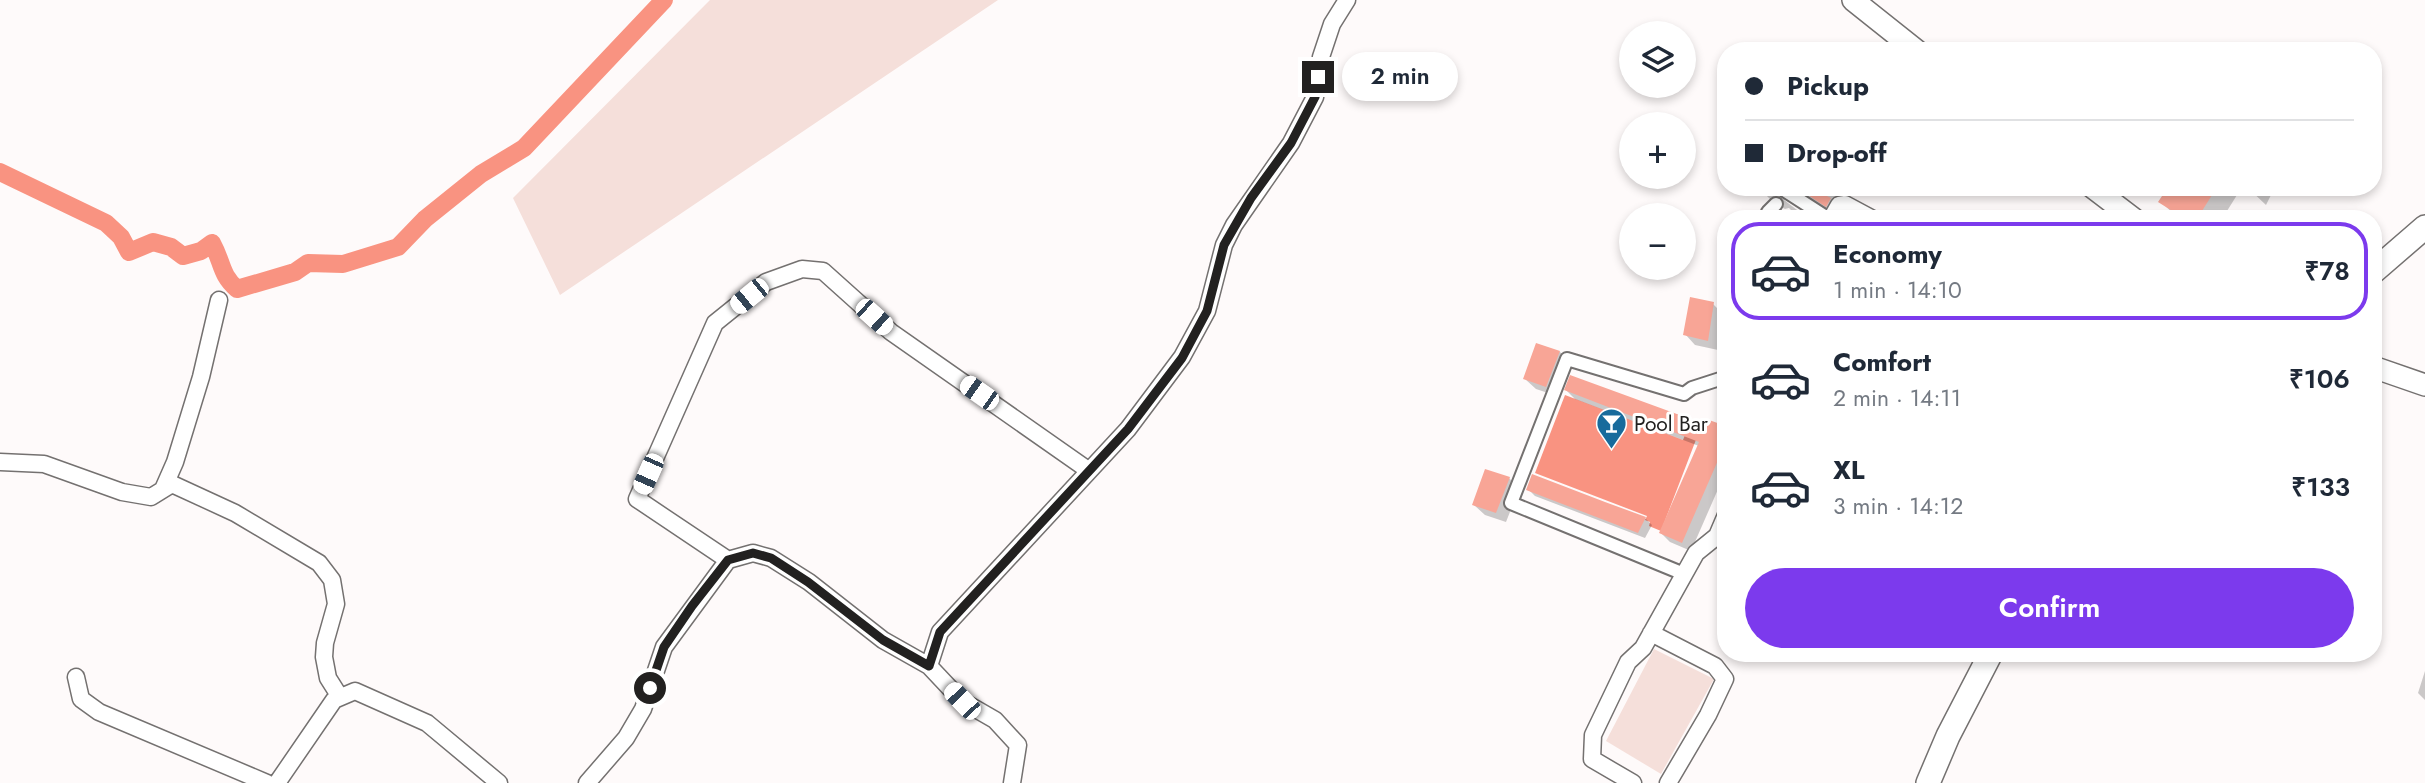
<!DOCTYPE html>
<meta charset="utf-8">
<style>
:root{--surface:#fff;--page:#f6f6f7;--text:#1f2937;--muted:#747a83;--line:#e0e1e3;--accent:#7c3aed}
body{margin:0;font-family:Jost,sans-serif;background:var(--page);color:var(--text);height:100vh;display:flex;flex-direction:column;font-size:26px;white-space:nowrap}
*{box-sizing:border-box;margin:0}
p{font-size:23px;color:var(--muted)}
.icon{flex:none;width:38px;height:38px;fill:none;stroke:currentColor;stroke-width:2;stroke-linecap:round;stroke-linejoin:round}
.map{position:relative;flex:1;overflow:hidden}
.panel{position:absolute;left:1717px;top:210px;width:665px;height:452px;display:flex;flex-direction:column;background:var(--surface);border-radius:28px;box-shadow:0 4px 10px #0003}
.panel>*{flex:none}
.banner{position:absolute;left:1717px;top:42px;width:665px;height:154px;border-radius:28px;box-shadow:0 4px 10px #0003;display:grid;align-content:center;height:154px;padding:0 28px;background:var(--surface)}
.tools{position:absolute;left:1619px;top:21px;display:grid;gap:14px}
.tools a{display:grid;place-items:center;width:77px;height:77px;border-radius:50%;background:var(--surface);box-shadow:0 4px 10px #0003;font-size:35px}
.end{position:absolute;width:32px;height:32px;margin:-16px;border:9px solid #222120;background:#fff;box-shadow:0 0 0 4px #fff}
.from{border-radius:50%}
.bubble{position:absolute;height:49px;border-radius:24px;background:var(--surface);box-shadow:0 4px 10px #0003;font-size:23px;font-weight:600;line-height:49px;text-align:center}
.car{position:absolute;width:21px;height:42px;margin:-21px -10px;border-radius:9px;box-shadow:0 0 5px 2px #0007;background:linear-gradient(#fff 24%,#345 0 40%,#fff 0 76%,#345 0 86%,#fff 0)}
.banner b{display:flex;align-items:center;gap:24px;height:66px;font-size:26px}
.banner b+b{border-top:2px solid var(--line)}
.banner i{width:18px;height:18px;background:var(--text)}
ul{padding:12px 0 0;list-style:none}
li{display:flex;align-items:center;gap:21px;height:98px;margin:0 14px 10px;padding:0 14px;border:4px solid transparent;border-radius:28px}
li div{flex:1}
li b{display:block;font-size:26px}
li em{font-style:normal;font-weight:600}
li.on{border-color:var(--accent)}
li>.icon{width:63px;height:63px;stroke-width:1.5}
.button{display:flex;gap:14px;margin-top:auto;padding:14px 28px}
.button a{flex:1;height:80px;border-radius:42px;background:var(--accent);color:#fff;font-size:28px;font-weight:600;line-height:80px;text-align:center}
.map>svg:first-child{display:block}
.green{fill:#f5dfda}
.water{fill:#f99381}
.shadow{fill:#0003}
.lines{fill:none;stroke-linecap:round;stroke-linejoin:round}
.canal{stroke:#f99381;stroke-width:18}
.building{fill:#f8a596}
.pedestrian-casing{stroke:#747170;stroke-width:16}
.minor-casing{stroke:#747170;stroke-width:19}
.tertiary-casing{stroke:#747170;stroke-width:24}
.secondary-casing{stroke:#747170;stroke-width:26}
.pedestrian{stroke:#fff;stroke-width:12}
.minor{stroke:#fff;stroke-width:16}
.tertiary{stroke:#fff;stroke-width:21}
.secondary{stroke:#fff;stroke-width:23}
.route{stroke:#222120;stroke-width:9}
.labels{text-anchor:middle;stroke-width:6;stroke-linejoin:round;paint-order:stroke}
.poi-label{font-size:21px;fill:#222120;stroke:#fff;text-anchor:start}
</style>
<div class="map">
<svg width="2425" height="783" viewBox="0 0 2425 783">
<rect width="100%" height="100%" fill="#fefafa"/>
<path class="green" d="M710,0H998L560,295L513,198Z
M1654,649L1714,679L1661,774L1606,741Z"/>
<path class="water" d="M1565,395L1683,440L1691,420L1702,424L1661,531L1649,526L1650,522L1645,520L1647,516L1535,473Z"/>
<path class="shadow" d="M1764,187H1833L1843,197L1839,218L1794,191L1784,200L1809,219H1800L1789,208L1785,209L1775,204L1762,191Z
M2170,187H2242L2222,219H2179L2160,201Z
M2247,187H2275L2266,205Z
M1713,304L1724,315L1718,350L1695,345L1685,334Z
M1538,346L1560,352L1570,363L1557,396L1536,389L1525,379Z
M1566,390L1708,427L1726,428V471L1691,551L1670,542L1661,533L1699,446L1575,399Z
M1509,478L1519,489L1506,522L1485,515L1474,505Z
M1528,489L1645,518L1652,525L1645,538L1535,496Z
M2425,671V700L2418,693Z"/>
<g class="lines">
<path class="canal" d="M0,172L106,223L121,237L129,252L153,242L171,247L183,256L201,251L212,243C223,263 220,274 237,289L295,272L308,263L343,264L398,247L425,219L481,174L524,148L664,0"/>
</g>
<path class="building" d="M1796,187H1829L1825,195L1831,198L1826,207Z
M2168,187H2217L2197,219H2185L2158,202Z
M1690,297L1714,302L1708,341L1683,335Z
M1536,343L1560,351L1546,387L1523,379Z
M1570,375L1707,425L1709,420L1726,426V442L1682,543L1659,533L1699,442L1564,390Z
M1485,469L1510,477L1496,513L1472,505Z
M1532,474L1605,502L1646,517L1638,533L1526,490Z"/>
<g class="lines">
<defs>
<path id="pedestrian" d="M1781,188L1829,219
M1769,219L1768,212L1776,204
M1684,574L1511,503L1567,359L1684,394L1692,388L1726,377"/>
<path id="minor" d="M1831,219L1839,205L1845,204L1873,219
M0,462L44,464L122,492L151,497L172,484L235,513L319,563L332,580L336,604L325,643L324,657L328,678L340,697
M164,487L175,462L201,377L219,300
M728,560L637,499L715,323L766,282L802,269L823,271L891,332L1088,470
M1651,633L1715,666L1725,679L1708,715L1668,783
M76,677L81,699L99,712L267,783
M277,783L334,700L355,691L427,723L499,783
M587,783L626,738L643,709L664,647L728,560L753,553L771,558L809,582L883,640L929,666
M1012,783L1018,745L995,720L962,701L929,666L940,632L1128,429L1182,357L1207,311L1224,245L1234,225L1291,143L1315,97L1321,57L1332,24L1347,0
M1633,783L1592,759L1593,735L1628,662L1643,648L1696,553L1717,536L1726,515"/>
<path id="tertiary" d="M1853,0L1917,51
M2092,187L2134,219
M2373,367L2425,385"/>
<path id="secondary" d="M2373,272L2425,227
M1928,783L1948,736L1991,653"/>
</defs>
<use href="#pedestrian" class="pedestrian-casing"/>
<use href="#minor" class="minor-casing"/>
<use href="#tertiary" class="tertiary-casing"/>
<use href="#secondary" class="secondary-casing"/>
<use href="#pedestrian" class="pedestrian"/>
<use href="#minor" class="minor"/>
<use href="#tertiary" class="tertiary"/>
<use href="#secondary" class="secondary"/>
</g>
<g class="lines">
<path class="route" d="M650,688L664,647L692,606L728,560L753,553L771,558L808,582L883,640L929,666L940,632L1128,429L1182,358L1207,311L1224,245L1251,198L1291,143L1315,97L1318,77"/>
</g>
<defs>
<symbol id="bar-pin" viewBox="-11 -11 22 30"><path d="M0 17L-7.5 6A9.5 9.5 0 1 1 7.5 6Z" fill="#186b9c" stroke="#fff"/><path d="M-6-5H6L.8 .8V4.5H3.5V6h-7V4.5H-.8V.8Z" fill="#fff"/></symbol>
</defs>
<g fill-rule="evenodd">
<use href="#bar-pin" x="1594" y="406" width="35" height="47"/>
</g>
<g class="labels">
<g class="poi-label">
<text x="1634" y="431">Pool Bar</text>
</g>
</g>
</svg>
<div class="tools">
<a><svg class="icon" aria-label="layers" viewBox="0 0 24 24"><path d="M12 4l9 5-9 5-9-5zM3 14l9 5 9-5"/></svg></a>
<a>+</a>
<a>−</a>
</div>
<i class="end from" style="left:650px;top:688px"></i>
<i class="end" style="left:1318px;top:77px"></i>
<div class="bubble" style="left:1342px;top:52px;width:116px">2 min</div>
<i class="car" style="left:749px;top:296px;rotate:231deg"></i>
<i class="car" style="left:874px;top:317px;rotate:132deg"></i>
<i class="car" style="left:979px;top:393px;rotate:305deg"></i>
<i class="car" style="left:648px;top:474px;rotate:204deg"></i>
<i class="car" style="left:962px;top:701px;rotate:316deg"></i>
<div class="banner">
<b><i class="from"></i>Pickup</b>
<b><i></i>Drop-off</b>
</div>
<section class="panel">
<ul>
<li class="on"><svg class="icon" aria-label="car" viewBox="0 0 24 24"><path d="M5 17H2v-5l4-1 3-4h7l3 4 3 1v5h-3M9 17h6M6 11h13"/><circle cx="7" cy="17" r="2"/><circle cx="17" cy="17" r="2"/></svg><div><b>Economy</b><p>1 min · 14:10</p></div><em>₹78</em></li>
<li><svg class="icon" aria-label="car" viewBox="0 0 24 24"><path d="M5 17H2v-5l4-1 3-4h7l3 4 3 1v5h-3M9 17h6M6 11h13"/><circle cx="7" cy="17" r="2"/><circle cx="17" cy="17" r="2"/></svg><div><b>Comfort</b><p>2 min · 14:11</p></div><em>₹106</em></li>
<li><svg class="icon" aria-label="car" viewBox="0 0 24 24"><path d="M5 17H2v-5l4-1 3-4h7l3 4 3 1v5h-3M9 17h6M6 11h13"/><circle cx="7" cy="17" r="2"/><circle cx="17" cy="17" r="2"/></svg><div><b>XL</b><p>3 min · 14:12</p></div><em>₹133</em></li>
</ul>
<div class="button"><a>Confirm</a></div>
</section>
</div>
